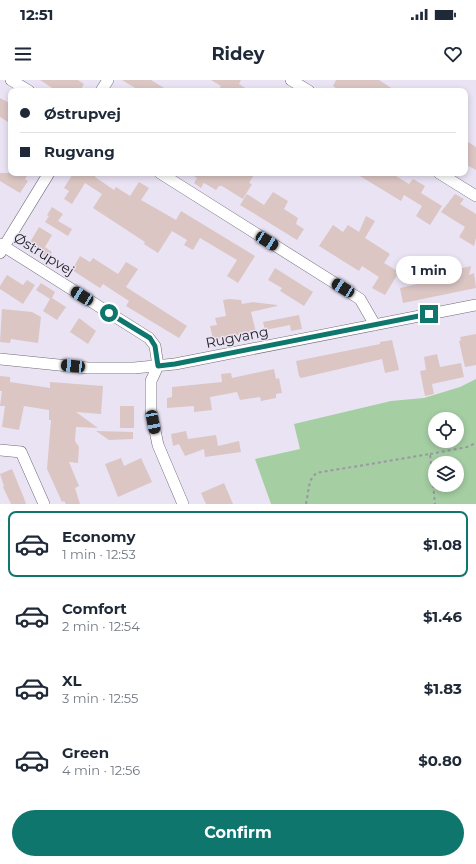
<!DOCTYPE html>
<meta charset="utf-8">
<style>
:root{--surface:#fff;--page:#f2f2f3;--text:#1f2937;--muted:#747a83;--line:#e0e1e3;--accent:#0f766e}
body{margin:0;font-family:Montserrat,sans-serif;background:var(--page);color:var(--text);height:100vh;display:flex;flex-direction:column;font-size:15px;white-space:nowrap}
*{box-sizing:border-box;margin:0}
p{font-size:13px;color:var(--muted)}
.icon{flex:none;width:22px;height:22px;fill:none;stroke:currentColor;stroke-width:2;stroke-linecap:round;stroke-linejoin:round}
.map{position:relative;height:424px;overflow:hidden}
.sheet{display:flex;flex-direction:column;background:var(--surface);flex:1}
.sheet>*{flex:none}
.hud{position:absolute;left:8px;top:8px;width:460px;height:88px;border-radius:8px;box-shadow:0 2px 6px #0003;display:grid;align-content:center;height:88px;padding:0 12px;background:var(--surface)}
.buttons{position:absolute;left:428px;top:332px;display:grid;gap:8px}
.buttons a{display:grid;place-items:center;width:36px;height:36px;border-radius:50%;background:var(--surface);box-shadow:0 2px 6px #0003;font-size:20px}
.end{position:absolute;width:18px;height:18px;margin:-9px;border:5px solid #0f766e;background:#fff;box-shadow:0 0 0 2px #fff}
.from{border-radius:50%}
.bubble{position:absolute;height:28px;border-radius:14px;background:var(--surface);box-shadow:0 2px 6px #0003;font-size:13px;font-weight:700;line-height:28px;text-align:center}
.car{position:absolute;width:12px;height:24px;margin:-12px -6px;border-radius:5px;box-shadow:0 0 3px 1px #0007;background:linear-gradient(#222 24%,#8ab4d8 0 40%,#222 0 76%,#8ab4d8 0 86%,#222 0)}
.hud b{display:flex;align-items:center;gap:14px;height:38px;font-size:15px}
.hud b+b{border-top:1px solid var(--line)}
.hud i{width:10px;height:10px;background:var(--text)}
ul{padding:7px 0 0;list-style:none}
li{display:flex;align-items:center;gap:12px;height:66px;margin:0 8px 6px;padding:0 4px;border:2px solid transparent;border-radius:8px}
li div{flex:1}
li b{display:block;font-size:15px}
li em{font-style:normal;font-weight:700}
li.on{border-color:var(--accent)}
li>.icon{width:36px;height:36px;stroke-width:1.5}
.primary-button{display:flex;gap:8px;margin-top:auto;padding:8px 12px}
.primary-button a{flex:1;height:46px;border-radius:24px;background:var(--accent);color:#fff;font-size:16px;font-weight:700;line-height:46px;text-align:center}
.status{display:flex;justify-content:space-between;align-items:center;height:28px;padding:0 20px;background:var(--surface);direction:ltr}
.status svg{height:11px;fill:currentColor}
header{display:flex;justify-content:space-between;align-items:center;height:52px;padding:0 12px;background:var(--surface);font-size:18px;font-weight:700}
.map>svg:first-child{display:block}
.green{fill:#a5cea3;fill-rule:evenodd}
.building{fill:#dbc6c4}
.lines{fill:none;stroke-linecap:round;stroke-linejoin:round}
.street-casing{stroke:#726b7a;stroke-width:12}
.path{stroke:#9b96a2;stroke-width:2;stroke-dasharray:3 3;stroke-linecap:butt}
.street{stroke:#fff;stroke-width:11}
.route{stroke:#0f766e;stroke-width:5}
.labels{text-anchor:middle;stroke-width:3;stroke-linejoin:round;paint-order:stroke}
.street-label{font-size:14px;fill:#201e24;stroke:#eae3f4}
</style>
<div class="status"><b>12:51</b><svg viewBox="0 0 49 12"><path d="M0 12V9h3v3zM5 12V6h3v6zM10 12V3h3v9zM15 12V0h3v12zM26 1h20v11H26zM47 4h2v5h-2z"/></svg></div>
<header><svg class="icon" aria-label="menu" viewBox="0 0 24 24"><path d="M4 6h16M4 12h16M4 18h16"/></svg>Ridey<svg class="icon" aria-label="heart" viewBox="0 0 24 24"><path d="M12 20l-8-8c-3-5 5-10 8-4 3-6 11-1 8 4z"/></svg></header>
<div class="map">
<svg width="476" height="424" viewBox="0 0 476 424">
<rect width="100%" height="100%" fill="#eae3f4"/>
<path class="green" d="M476,299V424H271L255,379L300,369L294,344L391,321L424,318L460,307ZM435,339H457V361H435ZM435,383H457V405H435Z"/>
<path class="building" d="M40,0H78L84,4L80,11H57Z
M122,0H151L169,11H140Z
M211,0H241L239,4L250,11H218L221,6Z
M336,0H379L396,11H340L333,6Z
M0,18L11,24V44L0,37Z
M465,60L476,67V90L465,84Z
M0,93H29L25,99L28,101L20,113L0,101Z
M69,93H97L95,97L114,110L116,107L130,116L139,102L149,108L141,120L176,140L181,131L255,176L238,203L227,196L237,180L200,158L193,170L184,165L187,160L172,151L158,173L144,164L145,162L93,128L102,114L85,103L72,124L64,119L69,111L64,108L72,95Z
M189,93H255L249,103L252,104L243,119L222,106H219L216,110L204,103L201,108L194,103L197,98Z
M355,93H391L409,104L413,99L425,106L421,113L442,126L430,145L416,136L422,126L404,115L401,121Z
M273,112L288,121L284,129L298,138L296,144L304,149L297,160L240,125L247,114L264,125Z
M455,114L464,119L460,124L476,134V158L474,166L459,157L465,147L441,132Z
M52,127L63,134L58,141L72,149L68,156L45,142L49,136L47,135Z
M366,136L375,141L365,158L390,174L384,183L399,192L385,215L372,208L379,197L362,186L359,191L319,166L333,145L343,152L348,145L359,152Z
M39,147L52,155L45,167L52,172L46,181L38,176L41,172L29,164Z
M80,176L90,182L93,178L118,194L126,182L138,189L126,207L187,246L179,258L126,226L129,221L103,204L100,208L72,190Z
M471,186L469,195L474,193L476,208L403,223L400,208L422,203L421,194L436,191L437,197L459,193L458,189Z
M275,188L313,212L304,226L280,211L282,208L268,200Z
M7,195L23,205L27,200L35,205L23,224L0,209V206Z
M41,203L55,212L52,218L66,227L57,240L43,231L50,219L36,210Z
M229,219L241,220L242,224L253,222L277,225V226L251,232L256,252L213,259L210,246L217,245L215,238L226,236L223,220Z
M2,229L32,232L41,237L38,263L11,259L10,263L0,262Z
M299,235L302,249L291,251L290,245L265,250L263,242Z
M79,238L96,251L88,264L70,252Z
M476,254V285L465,287L459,261L461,260L460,257Z
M392,260L399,290L385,293L382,279L301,298L299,296L296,281L380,264V262Z
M437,274L440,287L461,283L464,297L432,304L434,314L425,316L420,291L426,290L424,277Z
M274,289L276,299L279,298L282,313L276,314V318L261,321L260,317L240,320L237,312L210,317L212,330L194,332V326L167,328V318L172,317V307L222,302L221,294L231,293L232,298Z
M0,296L10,297V302L50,308V302L103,306L101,334L76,332L98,348L76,347L75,361L79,367L78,383L69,382L79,406L75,408L80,424H66L64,421L62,422L47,389L51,340H49V330L24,326L19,350L2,347L5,326H0L2,311H0Z
M120,326H134V348H120Z
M96,351L133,352V359L109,360Z
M186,351L188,359L216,355L218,366L239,361L241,372L205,377L204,369L185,376L179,364L173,366L171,354Z
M121,378L124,386L141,378L152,402L118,417L105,384Z
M12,389L24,418L26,424H11L3,407L4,406L0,394Z
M224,403L233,424H206L201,413Z"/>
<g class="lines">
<defs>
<path id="street" d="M11,0L29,11
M291,0L309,11
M101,11L108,0
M160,93L360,219L375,245
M439,93L476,116
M0,164L149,258L155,266L158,286L151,301V331L158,365L183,424
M0,173L49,93
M0,279L88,288H134L175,284L476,225
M0,370L21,372L44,424"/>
</defs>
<use href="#street" class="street-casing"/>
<path class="path" d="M430,374L467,367L476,363
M306,424L310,401L316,393L430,374L435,424"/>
<use href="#street" class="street"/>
</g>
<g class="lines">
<path class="route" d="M109,233L150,258L155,266L158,286L175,284L429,234"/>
</g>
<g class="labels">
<g class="street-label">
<text transform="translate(44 174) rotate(32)" y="5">Østrupvej</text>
<text transform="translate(237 257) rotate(-11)" y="5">Rugvang</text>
</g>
</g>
</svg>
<div class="buttons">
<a><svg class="icon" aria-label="locate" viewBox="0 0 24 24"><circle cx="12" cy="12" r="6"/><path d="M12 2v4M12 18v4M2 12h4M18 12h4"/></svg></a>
<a><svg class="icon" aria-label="layers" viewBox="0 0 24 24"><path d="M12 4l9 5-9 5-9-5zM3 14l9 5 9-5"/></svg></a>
</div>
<i class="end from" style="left:109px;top:233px"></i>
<i class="end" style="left:429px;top:234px"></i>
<div class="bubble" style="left:396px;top:176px;width:66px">1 min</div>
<i class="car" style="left:267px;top:161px;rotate:122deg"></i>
<i class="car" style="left:343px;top:208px;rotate:302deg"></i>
<i class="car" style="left:82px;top:216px;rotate:302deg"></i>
<i class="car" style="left:73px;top:286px;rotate:276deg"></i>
<i class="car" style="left:153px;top:342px;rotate:169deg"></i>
<div class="hud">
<b><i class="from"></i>Østrupvej</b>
<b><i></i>Rugvang</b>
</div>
</div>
<section class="sheet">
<ul>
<li class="on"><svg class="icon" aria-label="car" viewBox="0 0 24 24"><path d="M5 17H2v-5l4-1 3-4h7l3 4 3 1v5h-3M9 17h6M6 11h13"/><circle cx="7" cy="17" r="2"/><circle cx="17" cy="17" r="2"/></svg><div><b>Economy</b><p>1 min · 12:53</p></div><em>$1.08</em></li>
<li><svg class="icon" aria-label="car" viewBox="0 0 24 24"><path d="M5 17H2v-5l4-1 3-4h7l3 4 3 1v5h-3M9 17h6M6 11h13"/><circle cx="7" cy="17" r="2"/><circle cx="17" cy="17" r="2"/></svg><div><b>Comfort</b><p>2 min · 12:54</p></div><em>$1.46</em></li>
<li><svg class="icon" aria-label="car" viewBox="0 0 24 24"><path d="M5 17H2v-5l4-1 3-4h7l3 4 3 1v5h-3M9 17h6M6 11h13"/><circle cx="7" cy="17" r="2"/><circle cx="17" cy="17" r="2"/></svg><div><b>XL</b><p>3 min · 12:55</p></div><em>$1.83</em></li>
<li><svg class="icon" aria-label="car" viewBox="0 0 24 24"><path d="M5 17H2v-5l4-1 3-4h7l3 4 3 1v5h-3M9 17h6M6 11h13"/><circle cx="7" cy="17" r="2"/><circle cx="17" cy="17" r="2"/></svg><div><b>Green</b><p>4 min · 12:56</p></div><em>$0.80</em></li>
</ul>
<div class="primary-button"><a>Confirm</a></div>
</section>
